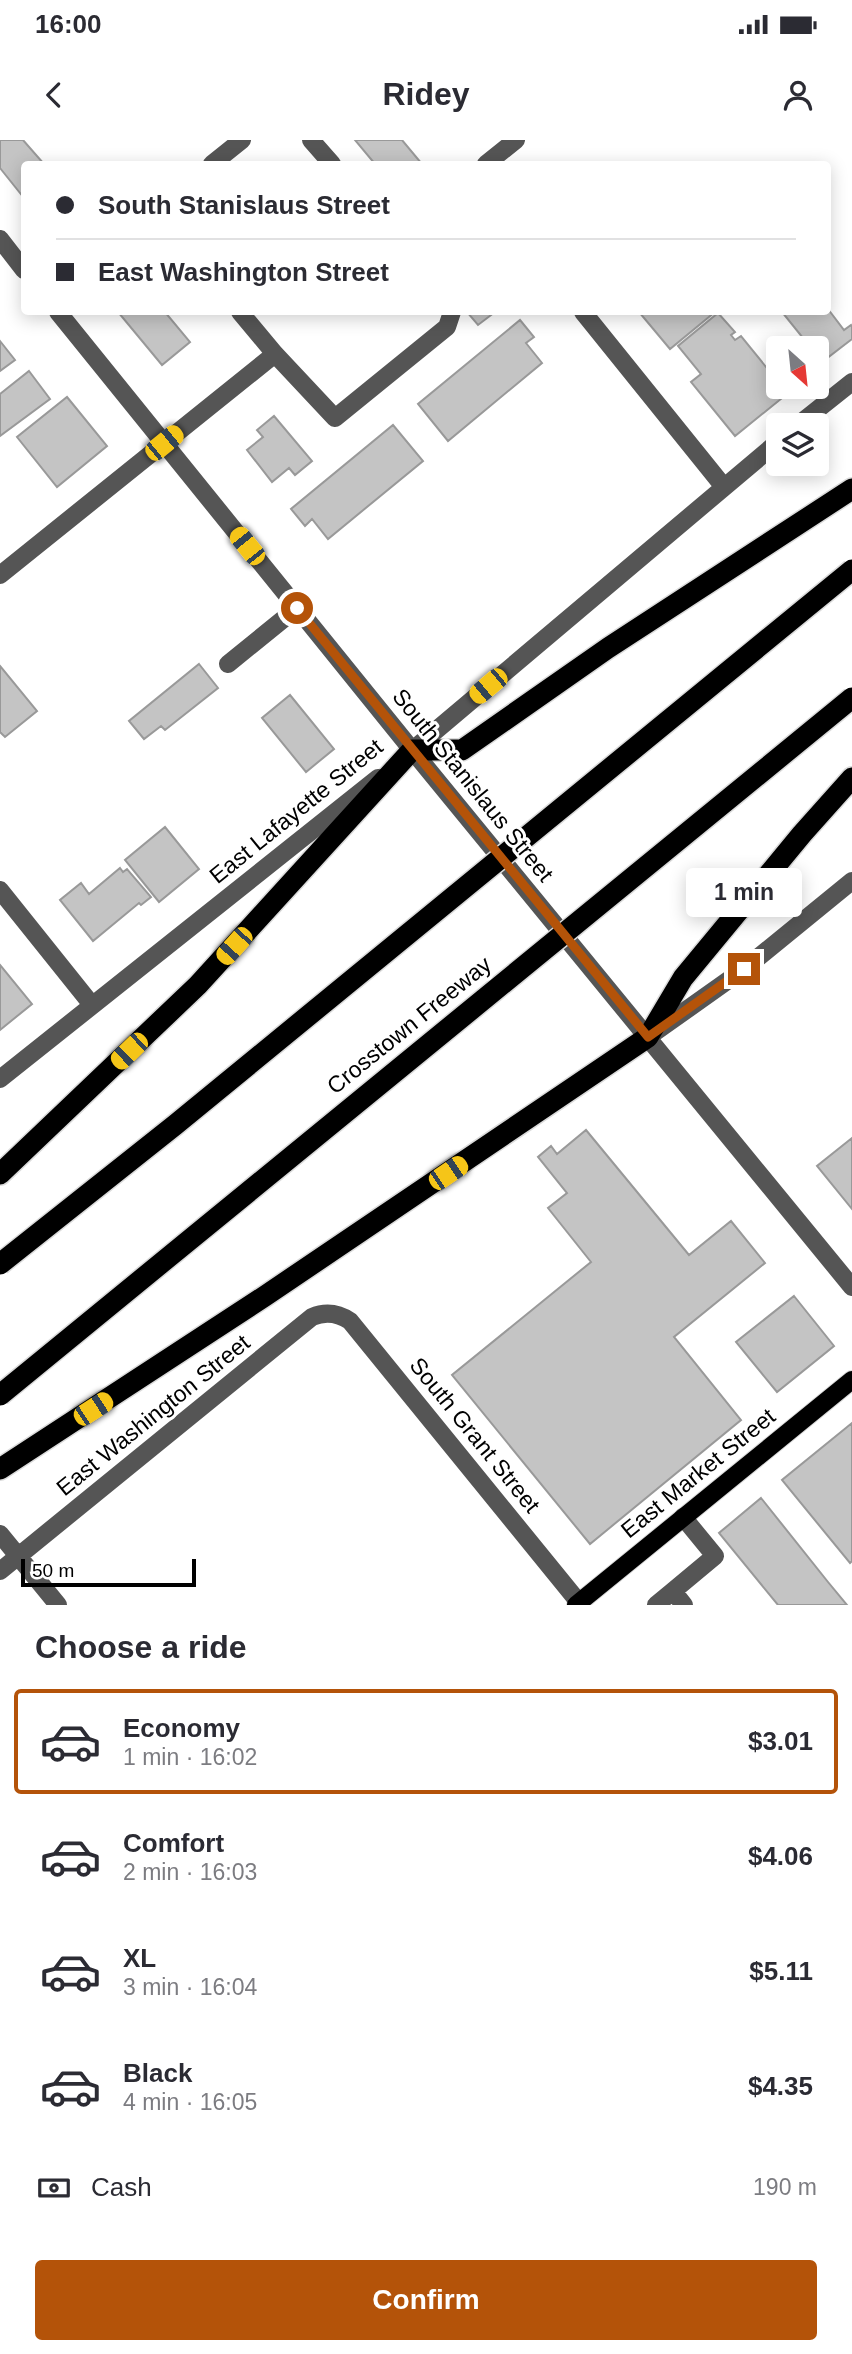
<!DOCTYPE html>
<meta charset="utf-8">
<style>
:root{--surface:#fff;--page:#f7f7f7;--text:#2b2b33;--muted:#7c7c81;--line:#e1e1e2;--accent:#b45309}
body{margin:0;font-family:Arial,sans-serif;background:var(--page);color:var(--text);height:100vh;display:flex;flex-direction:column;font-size:26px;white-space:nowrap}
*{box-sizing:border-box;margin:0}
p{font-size:23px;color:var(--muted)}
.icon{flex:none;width:38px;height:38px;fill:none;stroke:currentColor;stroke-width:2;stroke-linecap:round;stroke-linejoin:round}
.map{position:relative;height:1465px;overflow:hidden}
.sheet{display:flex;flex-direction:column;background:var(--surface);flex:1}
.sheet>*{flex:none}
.guide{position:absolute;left:21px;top:21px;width:810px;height:154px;border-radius:7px;box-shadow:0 4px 18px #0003;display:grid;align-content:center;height:154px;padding:0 35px;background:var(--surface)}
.needle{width:46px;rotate:153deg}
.buttons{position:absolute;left:766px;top:196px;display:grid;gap:14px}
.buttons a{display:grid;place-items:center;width:63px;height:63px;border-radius:7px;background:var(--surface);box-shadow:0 4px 18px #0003;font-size:35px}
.scale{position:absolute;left:21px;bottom:18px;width:175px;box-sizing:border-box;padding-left:7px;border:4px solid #000;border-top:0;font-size:19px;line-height:24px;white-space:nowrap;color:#000;-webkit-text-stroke:5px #fff;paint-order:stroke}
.end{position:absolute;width:32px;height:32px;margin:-16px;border:9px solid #b45309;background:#fff;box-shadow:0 0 0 4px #fff}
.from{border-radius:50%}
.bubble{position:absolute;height:49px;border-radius:7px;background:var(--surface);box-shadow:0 4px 18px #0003;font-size:23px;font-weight:600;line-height:49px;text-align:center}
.car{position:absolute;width:21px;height:42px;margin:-21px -10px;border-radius:9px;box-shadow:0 0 5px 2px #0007;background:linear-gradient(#f5c518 24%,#345 0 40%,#f5c518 0 76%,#345 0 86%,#f5c518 0)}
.guide b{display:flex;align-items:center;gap:24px;height:66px;font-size:26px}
.guide b+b{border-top:2px solid var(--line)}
.guide i{width:18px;height:18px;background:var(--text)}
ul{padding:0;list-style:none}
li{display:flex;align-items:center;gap:21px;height:105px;margin:0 14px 10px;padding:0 21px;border:4px solid transparent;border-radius:7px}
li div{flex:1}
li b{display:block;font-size:26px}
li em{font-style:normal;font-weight:600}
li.selected{border-color:var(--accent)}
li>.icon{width:63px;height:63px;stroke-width:1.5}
h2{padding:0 35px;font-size:32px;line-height:84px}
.pay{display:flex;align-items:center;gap:18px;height:77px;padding:0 35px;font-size:26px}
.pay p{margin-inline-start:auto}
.action{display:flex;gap:14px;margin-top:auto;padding:14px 35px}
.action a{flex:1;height:80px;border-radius:7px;background:var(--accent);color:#fff;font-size:28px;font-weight:600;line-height:80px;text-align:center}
.status{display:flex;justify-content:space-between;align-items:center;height:49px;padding:0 35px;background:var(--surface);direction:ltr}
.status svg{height:19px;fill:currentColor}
header{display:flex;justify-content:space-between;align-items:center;height:91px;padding:0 35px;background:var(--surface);font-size:32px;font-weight:600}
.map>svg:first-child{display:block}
.building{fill:#c4c4c4;stroke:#999;stroke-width:2}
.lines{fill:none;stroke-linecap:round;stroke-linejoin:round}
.major-casing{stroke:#dbdbdb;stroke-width:20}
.highway-casing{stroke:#dbdbdb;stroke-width:24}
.minor{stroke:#555;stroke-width:18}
.major{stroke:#000;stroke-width:18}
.highway{stroke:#000;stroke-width:21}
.highway-bridge-casing{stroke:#dbdbdb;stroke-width:24;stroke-linecap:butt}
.highway-bridge{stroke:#000;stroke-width:21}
.route{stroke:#b45309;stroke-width:9}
.labels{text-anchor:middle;stroke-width:6;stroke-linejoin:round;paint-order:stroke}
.street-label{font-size:23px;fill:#000;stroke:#fff}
</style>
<div class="status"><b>16:00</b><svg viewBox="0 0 49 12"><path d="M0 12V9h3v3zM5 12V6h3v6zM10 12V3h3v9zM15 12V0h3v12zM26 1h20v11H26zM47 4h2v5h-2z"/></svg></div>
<header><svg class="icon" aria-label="back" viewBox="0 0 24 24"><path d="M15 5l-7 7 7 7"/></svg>Ridey<svg class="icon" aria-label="person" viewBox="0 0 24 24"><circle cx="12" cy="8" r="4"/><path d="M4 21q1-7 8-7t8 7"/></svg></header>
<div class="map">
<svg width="852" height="1465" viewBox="0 0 852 1465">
<rect width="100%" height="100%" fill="#fff"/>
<path class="building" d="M0,0H23L44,24H24V58L0,28Z
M355,0H402L422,24H375Z
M828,169L844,190L851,185L852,187V199L822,222L817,216V208H811L782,172H828Z
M118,172H165L190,202L162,225Z
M467,172H495L478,185Z
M639,172H715L670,209Z
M718,173L735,192L731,195L735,200L741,196L779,243V247L787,254L735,296L691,242L701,234L678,206Z
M520,180L534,197L526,203L542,223L448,301L418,264Z
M0,201L15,220L0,231Z
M29,231L50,259L0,296V254Z
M67,257L107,306L57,347L17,297Z
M274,276L312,321L295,335L289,328L272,342L247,310L263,297L257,290Z
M393,285L423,321L328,399L312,379L305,386L291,369Z
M199,524L218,548L165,590L161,586L144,599L129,581Z
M0,526L37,571L5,597L0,592Z
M290,555L334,609L306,632L262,578Z
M165,687L199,729L159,762L125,720Z
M120,728L123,732L127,729L151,757L141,765L139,763L93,801L60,760L81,743L89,754Z
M0,825L32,864L0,890Z
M586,990L689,1115L731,1081L765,1123L674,1197L741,1280L590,1404L452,1235L591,1122L548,1068L567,1053L538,1017L551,1006L557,1014Z
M852,998V1069L817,1026Z
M794,1156L834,1206L777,1252L736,1202Z
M852,1283V1421L850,1423L782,1340Z
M761,1358L828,1442L847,1465H778L719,1393Z"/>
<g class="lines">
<defs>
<path id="major" d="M576,1465L852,1240"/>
<path id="highway" d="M0,1034L198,845L412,610H462L608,508L852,349
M0,1329L265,1156L648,897L683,838L802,694L852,638"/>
</defs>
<use href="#major" class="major-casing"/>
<use href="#highway" class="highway-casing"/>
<path class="minor" d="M311,0L332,24
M212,24L242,0
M486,24L516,0
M0,99L24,130
M58,172L412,610L852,1147
M240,172L275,214L335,278L447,187L452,172
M583,172L724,347
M798,285L852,242
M0,435L275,214
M228,524L297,468
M408,614L779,301
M0,750L92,865
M651,895L744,829L852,741
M0,939L378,638
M683,1377L715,1416L673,1451L684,1465
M0,1394L58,1465
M0,1431L312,1177C326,1171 338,1173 350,1181L581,1465
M656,1465L673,1451"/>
<use href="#major" class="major"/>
<use href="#highway" class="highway"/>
<defs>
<path id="highway-bridge" d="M0,1124L175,985L852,430
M0,1255L852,558"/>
</defs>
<use href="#highway-bridge" class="highway-bridge-casing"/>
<use href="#highway-bridge" class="highway-bridge"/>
</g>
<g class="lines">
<path class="route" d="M297,468L648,897L744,829"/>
</g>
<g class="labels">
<g class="street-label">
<text transform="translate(473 645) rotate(51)" y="8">South Stanislaus Street</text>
<text transform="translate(296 671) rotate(-39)" y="8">East Lafayette Street</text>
<text transform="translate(409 885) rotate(-39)" y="8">Crosstown Freeway</text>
<text transform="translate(153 1275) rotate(-39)" y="8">East Washington Street</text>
<text transform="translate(475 1295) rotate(51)" y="8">South Grant Street</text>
<text transform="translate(698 1333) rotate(-39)" y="8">East Market Street</text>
</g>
</g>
</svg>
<div class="buttons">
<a><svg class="needle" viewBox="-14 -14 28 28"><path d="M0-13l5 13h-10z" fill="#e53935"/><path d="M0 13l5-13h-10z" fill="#7c7c81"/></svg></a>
<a><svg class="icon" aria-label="layers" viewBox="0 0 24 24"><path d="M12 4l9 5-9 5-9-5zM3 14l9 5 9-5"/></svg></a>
</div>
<div class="scale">50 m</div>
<i class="end from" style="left:297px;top:468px"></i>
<i class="end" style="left:744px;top:829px"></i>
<div class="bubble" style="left:686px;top:728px;width:116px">1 min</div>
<i class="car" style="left:164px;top:303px;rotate:51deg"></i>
<i class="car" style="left:247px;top:406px;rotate:321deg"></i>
<i class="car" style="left:488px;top:546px;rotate:230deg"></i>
<i class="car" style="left:234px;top:806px;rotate:222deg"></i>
<i class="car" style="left:129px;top:911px;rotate:226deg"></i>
<i class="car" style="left:448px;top:1033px;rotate:56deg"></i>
<i class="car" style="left:93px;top:1269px;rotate:57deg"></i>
<div class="guide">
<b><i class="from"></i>South Stanislaus Street</b>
<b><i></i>East Washington Street</b>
</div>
</div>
<section class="sheet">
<h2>Choose a ride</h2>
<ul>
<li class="selected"><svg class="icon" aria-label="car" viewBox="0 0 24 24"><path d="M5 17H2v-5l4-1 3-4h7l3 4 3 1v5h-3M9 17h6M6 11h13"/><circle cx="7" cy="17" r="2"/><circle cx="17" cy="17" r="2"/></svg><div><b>Economy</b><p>1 min · 16:02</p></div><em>$3.01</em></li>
<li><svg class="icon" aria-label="car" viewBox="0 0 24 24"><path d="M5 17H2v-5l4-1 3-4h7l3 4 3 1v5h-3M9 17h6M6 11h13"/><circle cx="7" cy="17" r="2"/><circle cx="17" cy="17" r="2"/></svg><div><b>Comfort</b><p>2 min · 16:03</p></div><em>$4.06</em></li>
<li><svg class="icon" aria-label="car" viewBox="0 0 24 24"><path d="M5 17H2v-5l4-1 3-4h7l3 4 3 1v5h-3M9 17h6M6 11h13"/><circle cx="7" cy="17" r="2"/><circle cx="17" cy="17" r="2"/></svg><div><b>XL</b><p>3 min · 16:04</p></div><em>$5.11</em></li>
<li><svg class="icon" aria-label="car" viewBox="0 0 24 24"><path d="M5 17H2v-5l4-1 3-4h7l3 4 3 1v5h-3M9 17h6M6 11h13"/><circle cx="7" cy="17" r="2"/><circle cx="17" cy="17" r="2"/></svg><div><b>Black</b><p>4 min · 16:05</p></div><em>$4.35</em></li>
</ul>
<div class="pay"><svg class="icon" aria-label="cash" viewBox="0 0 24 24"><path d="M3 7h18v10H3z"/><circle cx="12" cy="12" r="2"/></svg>Cash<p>190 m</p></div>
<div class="action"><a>Confirm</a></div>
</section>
